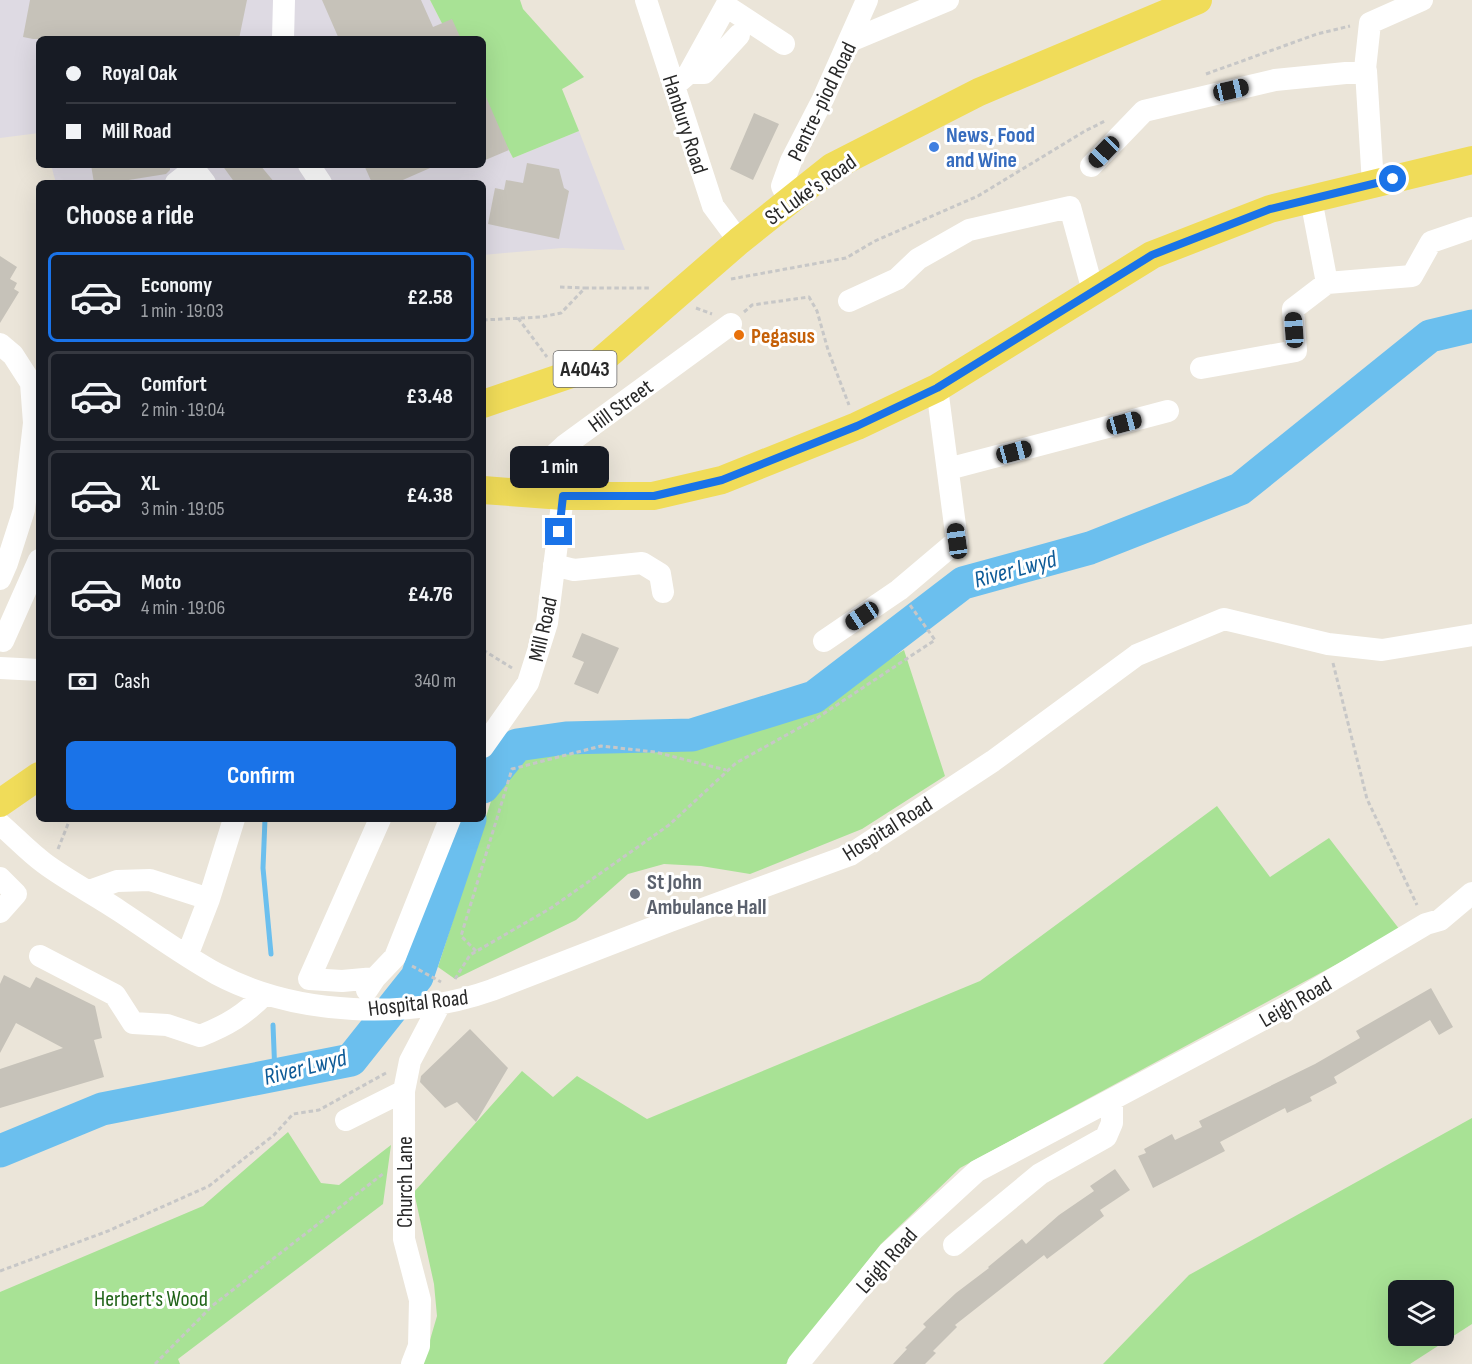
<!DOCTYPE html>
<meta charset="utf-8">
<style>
:root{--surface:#171b24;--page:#20242c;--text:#f1f3f6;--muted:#9ea1a6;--line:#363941;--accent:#1a73e8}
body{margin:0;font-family:"Sofia Sans Condensed",sans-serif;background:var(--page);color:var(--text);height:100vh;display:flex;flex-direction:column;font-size:22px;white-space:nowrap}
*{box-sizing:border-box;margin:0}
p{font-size:20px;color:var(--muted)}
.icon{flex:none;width:33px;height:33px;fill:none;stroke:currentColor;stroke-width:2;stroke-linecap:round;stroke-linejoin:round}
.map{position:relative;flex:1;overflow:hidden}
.details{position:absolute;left:36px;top:180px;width:450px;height:642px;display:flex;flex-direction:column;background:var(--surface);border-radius:9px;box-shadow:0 6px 24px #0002}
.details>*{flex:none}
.guide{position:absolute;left:36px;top:36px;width:450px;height:132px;border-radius:9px;box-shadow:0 6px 24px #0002;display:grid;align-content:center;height:132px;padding:0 30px;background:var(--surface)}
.controls{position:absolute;left:1388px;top:1280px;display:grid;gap:12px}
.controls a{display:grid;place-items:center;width:66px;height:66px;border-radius:9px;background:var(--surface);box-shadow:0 6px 24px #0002;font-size:30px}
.end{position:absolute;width:27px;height:27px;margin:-14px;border:8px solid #1a73e8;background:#fff;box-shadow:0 0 0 3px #fff}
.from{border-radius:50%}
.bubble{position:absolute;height:42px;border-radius:9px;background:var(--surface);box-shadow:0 6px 24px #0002;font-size:20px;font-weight:700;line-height:42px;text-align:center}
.car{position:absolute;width:18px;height:36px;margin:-18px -9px;border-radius:8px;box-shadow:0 0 4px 2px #0007;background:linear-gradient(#222 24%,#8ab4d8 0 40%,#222 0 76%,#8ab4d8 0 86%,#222 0)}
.guide b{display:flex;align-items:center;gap:21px;height:57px;font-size:22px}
.guide b+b{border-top:2px solid var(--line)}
.guide i{width:15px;height:15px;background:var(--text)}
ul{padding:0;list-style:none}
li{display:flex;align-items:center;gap:18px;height:90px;margin:0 12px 9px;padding:0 18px;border:3px solid var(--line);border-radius:9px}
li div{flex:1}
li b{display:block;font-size:22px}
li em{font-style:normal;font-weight:700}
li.on{border-color:var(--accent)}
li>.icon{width:54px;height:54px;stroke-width:1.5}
h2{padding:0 30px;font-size:27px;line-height:72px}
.pay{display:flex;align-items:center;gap:15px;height:66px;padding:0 30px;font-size:22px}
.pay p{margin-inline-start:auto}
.cta{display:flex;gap:12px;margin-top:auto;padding:12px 30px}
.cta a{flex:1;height:69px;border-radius:9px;background:var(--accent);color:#fff;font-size:24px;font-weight:700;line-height:69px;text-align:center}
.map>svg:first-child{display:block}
.industrial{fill:#dedae3}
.green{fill:#a8e295;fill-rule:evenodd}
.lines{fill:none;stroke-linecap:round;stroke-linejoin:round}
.stream{stroke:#6bbfee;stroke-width:5}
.river{stroke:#6bbfee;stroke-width:33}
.building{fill:#c6c2b9}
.path{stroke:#c7c7c7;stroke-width:3;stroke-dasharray:4.5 3;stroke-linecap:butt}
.minor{stroke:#fff;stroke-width:22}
.major{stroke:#f0dc59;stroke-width:28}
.route{stroke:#1a73e8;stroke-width:8}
.shop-dot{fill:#3f7fe0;stroke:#fff;stroke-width:2}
.food-dot{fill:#e8710a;stroke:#fff;stroke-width:2}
.worship-dot{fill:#6b7280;stroke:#fff;stroke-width:2}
.labels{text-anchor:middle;stroke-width:6;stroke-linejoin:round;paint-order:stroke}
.shield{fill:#fff;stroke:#686868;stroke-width:1.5}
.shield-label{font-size:21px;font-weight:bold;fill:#282828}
.street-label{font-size:22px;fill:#282828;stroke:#fff}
.shop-label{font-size:22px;font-weight:bold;fill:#366cbe;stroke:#fff;text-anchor:start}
.food-label{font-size:22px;font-weight:bold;fill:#c56008;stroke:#fff;text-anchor:start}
.worship-label{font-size:22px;font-weight:bold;fill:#5b616d;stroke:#fff;text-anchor:start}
.park-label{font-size:22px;fill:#216419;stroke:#fff}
.water-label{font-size:24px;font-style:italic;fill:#0d5a97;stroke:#fff}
</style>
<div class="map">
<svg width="1472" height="1364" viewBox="0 0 1472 1364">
<rect width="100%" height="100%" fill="#ebe5d9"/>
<path class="industrial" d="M0,0H430L450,39H39V133L0,138Z
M483,101L513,158L579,131L625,250L562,248L483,255V183H56L51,165H483Z"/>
<path class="green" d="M430,0H520L523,9L584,77L562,89L579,131L513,158L483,101V39H450Z
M904,650L945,776L862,829L750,874L701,866L664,864L628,874L576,920L455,979L438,967L499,776L524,755L600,741L683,745L791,720Z
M1217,806L1270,877L1329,838L1400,930L960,1168L881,1244L786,1364H423L437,1316L434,1284L414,1192L522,1071L553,1097L577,1076L647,1119L980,981Z
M1472,1118V1324L1410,1364H1103L1189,1275ZM1398,1290H1443V1335H1398Z
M288,1132L321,1183L339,1185L391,1145L383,1204L178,1359L180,1364H0V1292L203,1206Z"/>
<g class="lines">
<path class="stream" d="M265,819L263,868L271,954
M273,1025L275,1075"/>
<path class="river" d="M483,787L517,745L566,738L692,735L814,697L963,583L1090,548L1240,489L1430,336L1472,326
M0,1151L102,1109L351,1060L417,977L470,819"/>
</g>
<path class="building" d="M30,0H247L239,39H33L23,37Z
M322,0H421L433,27L452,19L461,39H339Z
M483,90L509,150L483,161Z
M754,113L779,124L753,180L730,169Z
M527,163L559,169L564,188L569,191L559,239L488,224L495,188L504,190L506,180L523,183Z
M91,165H170V170L166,174L110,183H94Z
M222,165H260L275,183H235Z
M364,165H437L396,183H372Z
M0,256L17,267L10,279L17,283L14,289L19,292L0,323Z
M582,633L619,648L598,694L574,684L584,662L572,657Z
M4,975L30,988L36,977L95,1006L102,1038L94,1040L104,1077L0,1108V1069L63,1048L16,1023L0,1053V984Z
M1431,988L1453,1027L1439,1035L1430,1020L1334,1077L1337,1083L1310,1097L1312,1101L1287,1113L1285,1108L1220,1142L1225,1151L1153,1188L1138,1156L1146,1153L1144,1149L1172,1134L1175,1140L1202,1127L1199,1121L1315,1064L1360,1038L1356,1031Z
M470,1029L508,1068L476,1122L457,1102L445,1108L420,1082L421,1076Z
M1115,1169L1130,1190L1100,1210L1104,1216L1047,1259L1044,1255L955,1325L957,1327L933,1351L936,1353L925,1364H893L907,1349L905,1348L926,1327L923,1324L956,1293L989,1268L988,1267L1022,1239L1026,1244L1059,1215L1094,1191L1090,1186Z"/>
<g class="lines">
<path class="path" d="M1206,74L1317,34L1350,26
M731,279L846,258L875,241L978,196L1085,131L1105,121
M560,287L585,288
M696,308L712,314
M744,312L752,305L809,297L817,311L828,350L849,405
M518,318L547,357
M483,320L541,317L561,313L585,288H649
M483,650L512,668
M1333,663L1367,799L1417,905
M58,849L70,819
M476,951L461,936L512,769L601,746L655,752L726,770
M412,966L441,982
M455,979L470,955L551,908L669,825L736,763L817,718L935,640L910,605
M0,1271L108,1231L209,1186L274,1135L293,1114L319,1110L386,1073
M155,1364L212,1306L384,1173"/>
<path class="minor" d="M646,0L713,206L739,241
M283,39L284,0
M850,41L948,0
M1366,71L1365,69L1370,23L1422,0
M689,73H704L739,35
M674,86L689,73L726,6L784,44
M309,165L321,183
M1091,166L1144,111L1275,80L1366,71L1373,184
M176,183L194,169L205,183
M1311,199L1327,283L1412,276L1431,242L1472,228
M789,201L782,186L791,161L823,99L867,0
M849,301L897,279L918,259L969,230L1070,207L1093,291
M0,344L13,355L31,383L34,423L24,510L7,563L0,579
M1201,368L1296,351L1293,309L1327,283
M948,469L1168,411
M515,491L564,446L731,324
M554,565L574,570L642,563L660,574L663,592
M3,641L39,560
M824,641L899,590L957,541L937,388
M0,668L39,670
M483,747L528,683L547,623L563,496
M0,824C15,837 29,852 44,863C68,881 96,895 121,912C153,933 184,956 217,974C297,1016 408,1020 492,990L670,921L850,855L993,761L1137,655L1224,619L1328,644L1382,650L1472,635
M0,878L16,894L0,912
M89,891L117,881L150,880L209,899
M40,956L115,995L133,1023L167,1025L200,1036C228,1025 244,1015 265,994
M187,956L209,899L234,819
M375,978L342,981L309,979L380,819
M367,990L375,978L395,957L450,819
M346,1120L404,1091
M954,1245L1040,1174L1106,1137L1112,1123V1100
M412,1364L419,1346L420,1300L404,1239V1091L410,1061L440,1004
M798,1364L889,1252L977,1171L1288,1006L1426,924L1440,920L1472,893"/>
<path class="major" d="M483,404L595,366L739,241L832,167L979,92L1198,0
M483,490L563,496H653L722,480L857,426L937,388L1152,255L1270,209L1472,160
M0,803L39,776"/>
</g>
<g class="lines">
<path class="route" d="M559,532L563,496H654L722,480L857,426L937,388L1152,255L1270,209L1393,179"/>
</g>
<circle class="shop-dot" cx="934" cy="147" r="6"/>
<circle class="food-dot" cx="739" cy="335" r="6"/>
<circle class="worship-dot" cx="635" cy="894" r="6"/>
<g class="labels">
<rect class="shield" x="553.5" y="351" width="63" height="36" rx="4.5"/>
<g class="shield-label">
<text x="585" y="376">A4043</text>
</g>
<g class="street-label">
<text transform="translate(821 101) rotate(-64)" y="8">Pentre-piod Road</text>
<text transform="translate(686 124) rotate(72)" y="8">Hanbury Road</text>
<text transform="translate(810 189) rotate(-35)" y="8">St Luke's Road</text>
<text transform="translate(620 405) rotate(-36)" y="8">Hill Street</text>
<text transform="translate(542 629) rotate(-77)" y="8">Mill Road</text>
<text transform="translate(887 828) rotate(-32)" y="8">Hospital Road</text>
<text transform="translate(1295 1001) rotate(-30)" y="8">Leigh Road</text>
<text transform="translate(418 1002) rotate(-7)" y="8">Hospital Road</text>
<text transform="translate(404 1182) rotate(-90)" y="8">Church Lane</text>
<text transform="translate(886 1260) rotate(-48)" y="8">Leigh Road</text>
</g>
<g class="shop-label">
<text x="946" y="142">News, Food<tspan x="946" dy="25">and Wine</tspan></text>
</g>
<g class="food-label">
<text x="751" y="343">Pegasus</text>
</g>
<g class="worship-label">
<text x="647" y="889">St John<tspan x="647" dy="25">Ambulance Hall</tspan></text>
</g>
<g class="park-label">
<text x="151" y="1306">Herbert's Wood</text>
</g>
<g class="water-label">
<text transform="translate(1015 569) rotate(-15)" y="8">River Lwyd</text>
<text transform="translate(305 1067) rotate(-14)" y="8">River Lwyd</text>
</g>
</g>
</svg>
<div class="controls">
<a><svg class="icon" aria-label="layers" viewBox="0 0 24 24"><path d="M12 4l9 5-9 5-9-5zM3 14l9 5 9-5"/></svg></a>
</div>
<i class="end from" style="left:1393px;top:179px"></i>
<i class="end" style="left:559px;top:532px"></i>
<div class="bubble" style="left:510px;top:446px;width:99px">1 min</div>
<i class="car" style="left:1231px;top:90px;rotate:77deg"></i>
<i class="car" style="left:1104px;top:152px;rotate:224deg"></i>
<i class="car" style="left:1294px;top:330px;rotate:356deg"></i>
<i class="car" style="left:1124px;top:423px;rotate:75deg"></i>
<i class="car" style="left:1014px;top:452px;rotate:75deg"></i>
<i class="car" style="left:957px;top:541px;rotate:352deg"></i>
<i class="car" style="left:862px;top:616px;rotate:236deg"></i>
<div class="guide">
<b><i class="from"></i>Royal Oak</b>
<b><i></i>Mill Road</b>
</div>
<section class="details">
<h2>Choose a ride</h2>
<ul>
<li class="on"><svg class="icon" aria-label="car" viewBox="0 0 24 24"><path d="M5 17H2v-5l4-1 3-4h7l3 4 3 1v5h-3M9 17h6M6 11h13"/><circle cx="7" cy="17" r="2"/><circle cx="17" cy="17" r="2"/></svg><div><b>Economy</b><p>1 min · 19:03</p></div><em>£2.58</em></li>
<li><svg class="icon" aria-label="car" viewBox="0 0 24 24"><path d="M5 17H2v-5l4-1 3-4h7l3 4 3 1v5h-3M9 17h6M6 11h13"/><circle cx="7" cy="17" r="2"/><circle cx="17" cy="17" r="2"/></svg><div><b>Comfort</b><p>2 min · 19:04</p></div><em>£3.48</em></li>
<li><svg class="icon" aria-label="car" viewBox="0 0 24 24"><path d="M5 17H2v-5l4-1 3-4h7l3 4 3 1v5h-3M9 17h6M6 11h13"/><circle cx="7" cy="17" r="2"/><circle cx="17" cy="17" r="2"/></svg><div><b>XL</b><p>3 min · 19:05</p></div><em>£4.38</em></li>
<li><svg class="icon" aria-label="car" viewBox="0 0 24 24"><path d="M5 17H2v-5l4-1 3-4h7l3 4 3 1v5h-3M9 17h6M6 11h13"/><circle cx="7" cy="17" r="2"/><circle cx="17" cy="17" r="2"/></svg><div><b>Moto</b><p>4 min · 19:06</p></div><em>£4.76</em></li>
</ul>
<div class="pay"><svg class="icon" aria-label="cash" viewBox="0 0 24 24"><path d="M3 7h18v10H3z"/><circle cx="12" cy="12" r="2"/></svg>Cash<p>340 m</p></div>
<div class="cta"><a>Confirm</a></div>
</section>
</div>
